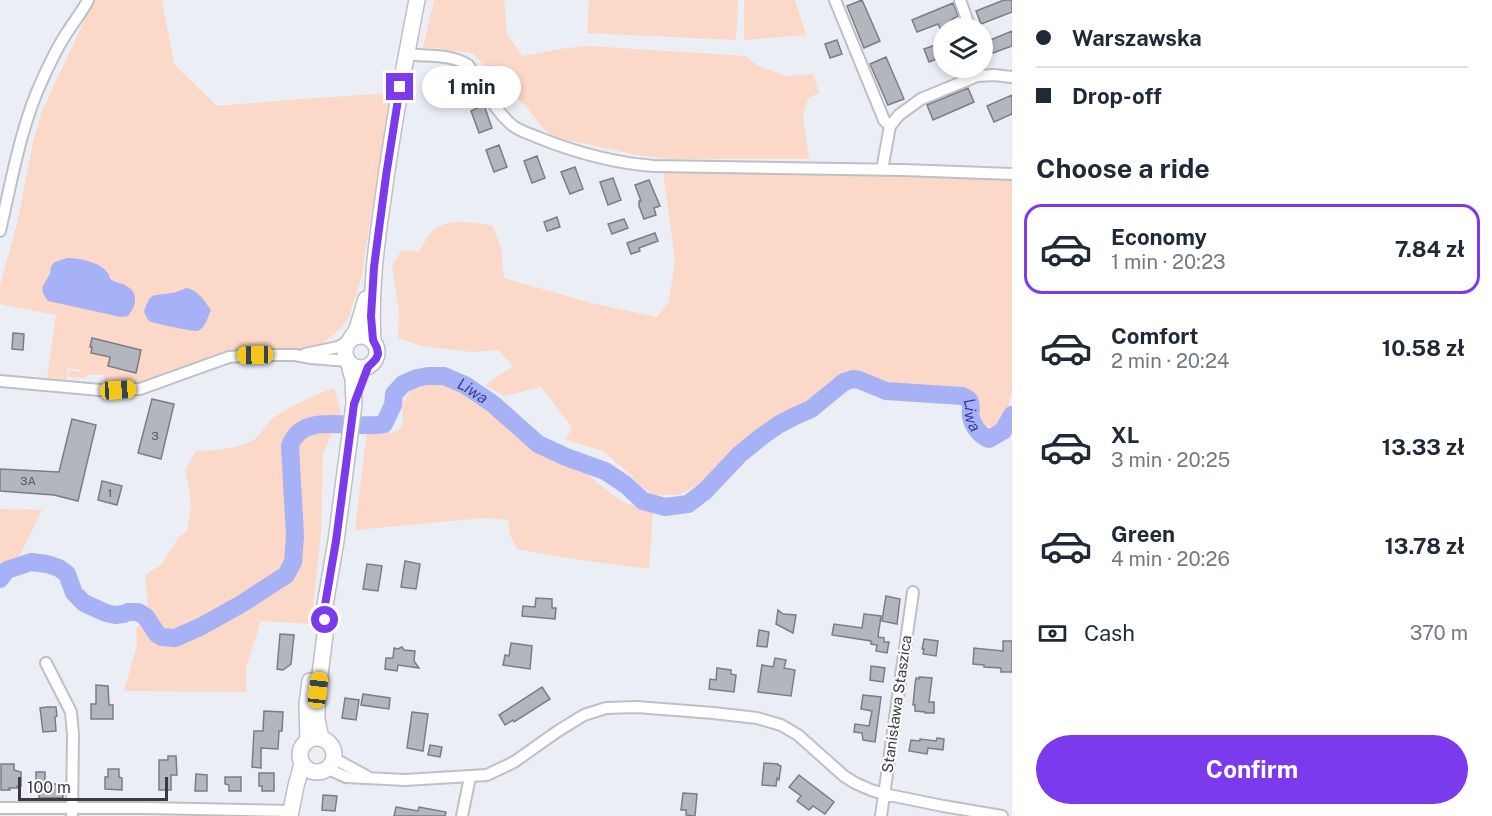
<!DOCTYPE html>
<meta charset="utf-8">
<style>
:root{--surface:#fff;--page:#f6f6f7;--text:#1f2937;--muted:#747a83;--line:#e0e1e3;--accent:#7c3aed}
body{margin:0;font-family:"Public Sans",sans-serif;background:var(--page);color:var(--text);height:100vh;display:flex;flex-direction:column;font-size:22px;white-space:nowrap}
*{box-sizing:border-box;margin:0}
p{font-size:20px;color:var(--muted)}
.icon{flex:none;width:33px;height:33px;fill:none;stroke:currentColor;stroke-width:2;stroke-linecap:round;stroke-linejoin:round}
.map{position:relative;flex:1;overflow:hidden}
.panel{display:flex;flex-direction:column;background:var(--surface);width:480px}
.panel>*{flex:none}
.guide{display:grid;align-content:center;height:132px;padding:0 24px;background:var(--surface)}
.controls{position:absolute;left:933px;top:18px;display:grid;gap:12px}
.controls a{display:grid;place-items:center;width:60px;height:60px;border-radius:50%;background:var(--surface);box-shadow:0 3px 9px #0003;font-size:30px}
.scale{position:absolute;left:18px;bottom:15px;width:150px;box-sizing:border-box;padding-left:6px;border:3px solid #3b3b3f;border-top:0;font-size:16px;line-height:21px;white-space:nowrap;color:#3b3b3f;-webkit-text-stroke:4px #fafbff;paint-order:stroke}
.end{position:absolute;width:27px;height:27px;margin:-14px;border:8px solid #7c3aed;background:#fff;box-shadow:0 0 0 3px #fff}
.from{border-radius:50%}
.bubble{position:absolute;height:42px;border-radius:21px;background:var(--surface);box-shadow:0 3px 9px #0003;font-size:20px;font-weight:700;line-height:42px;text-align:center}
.car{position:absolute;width:18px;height:36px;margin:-18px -9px;border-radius:8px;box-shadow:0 0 4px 2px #0007;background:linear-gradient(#f5c518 24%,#345 0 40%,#f5c518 0 76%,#345 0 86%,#f5c518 0)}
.guide b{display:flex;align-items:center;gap:21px;height:57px;font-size:22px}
.guide b+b{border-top:2px solid var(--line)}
.guide i{width:15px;height:15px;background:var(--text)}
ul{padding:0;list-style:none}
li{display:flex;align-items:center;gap:18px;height:90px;margin:0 12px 9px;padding:0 12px;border:3px solid transparent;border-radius:18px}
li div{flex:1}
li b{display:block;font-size:22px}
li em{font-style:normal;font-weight:700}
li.on{border-color:var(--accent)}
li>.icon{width:54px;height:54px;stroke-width:1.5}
h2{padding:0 24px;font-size:27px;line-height:72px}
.pay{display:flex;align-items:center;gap:15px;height:66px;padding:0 24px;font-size:22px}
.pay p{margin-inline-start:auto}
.action{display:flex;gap:12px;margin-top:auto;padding:12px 24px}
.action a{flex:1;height:69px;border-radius:36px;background:var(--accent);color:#fff;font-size:24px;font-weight:700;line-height:69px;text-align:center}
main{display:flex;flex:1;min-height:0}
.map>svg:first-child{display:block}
.green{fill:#fbd8c7}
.water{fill:#a7b2f6}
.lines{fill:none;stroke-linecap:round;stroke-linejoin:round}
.river{stroke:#a7b2f6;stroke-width:18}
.building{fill:#b4b6be;stroke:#7b7d84;stroke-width:1.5}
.street-casing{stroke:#bebfc8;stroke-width:14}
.secondary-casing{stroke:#bebfc8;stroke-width:18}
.street{stroke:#fff;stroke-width:10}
.secondary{stroke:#fff;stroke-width:15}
.route{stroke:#7c3aed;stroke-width:8}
.labels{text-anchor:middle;stroke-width:4.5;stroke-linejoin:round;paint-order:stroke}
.number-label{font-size:12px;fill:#595a5f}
.street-label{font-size:15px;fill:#3b3b3f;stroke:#fafbff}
.water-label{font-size:16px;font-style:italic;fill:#393b9b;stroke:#fafbff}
</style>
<main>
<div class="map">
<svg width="1012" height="816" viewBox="0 0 1012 816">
<rect width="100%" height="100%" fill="#eceef6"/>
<path class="green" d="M94,0H162L174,64L217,106L302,99L392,93L370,221L362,275L349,317L339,330L316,348L235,350L135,386H104V375H86V378L69,377V370L80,372L81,370L68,368L67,379L47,378L56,315L0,304V285L18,220L33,142L41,113Z
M434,0H504L507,34L522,56L567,48L589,46L745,56L757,65L785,76L813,74L819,93L808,98L803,116L809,159H670L637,155L553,137L542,127L525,105L498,82L473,53L423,47Z
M589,0H738L736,40L587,33Z
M744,0H795L806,35L744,40Z
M663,172L1012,179V392L1007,412L994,427L983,426L977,397L934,388L893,385L861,375L828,385L812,402L792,409L758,428L698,485L679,495H654L644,489L626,471L603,451L566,440L572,427L541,387L504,396L485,385L513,366L498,350L472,352L421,346L398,338L399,313L392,265L402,250L418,252C422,247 425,241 429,235C444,216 472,222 493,226L501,249L504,278L595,304L657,317L669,302L675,259Z
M441,380L471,393L521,434L533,448L554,459L588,474L606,490L625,503L653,511L649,569L566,558L517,549L509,533V520L483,518L355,530L367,430L383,429L388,427L391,434L398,430L403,424L402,405L412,387Z
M334,388L341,412L323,454L321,534L311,624L261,621L246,667V692L124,691L137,645L136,630L148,608L145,575L161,565L178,538L187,531L191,510L189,487L185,470L197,450C211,452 245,448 256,438C263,432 267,422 275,417C294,404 313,396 334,388Z
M0,509L42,510L20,555L0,569Z"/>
<path class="water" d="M67,258C78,258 100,262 107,272C112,278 106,274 112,280C116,283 121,283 125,285C139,292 137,305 128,316L121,317L48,301C37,286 45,286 50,273C51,270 50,266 53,264C55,261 63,260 67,258Z
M186,288C199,290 204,301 211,310C208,317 205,328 198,331C195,332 152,323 149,321C147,319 146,315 144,312C151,290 152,297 171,293C176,293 181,290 186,288Z"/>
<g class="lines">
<path class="river" id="s1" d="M0,579L7,570L31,562L47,564L59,568L67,574L74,593L84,603L106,613L115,615L124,614L128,612H138L146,617L157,634L162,637L175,638L202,626L243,603L286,575L293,562L295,536L290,446C291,443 292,440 294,438C310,413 359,430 384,424L393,405L394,394L403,384L417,378L428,376H444L465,385L493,404L538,444L566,457L605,471L626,485L643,501L665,507L688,504L705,491L740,454L761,437L778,425L795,416L811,409L844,382L853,379L859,380L886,391L962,396C966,398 968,398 970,402C972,406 970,412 971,417C973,426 980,436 989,439L1003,431L1012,415"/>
</g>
<path class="building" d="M862,0L880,41L864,48L847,6Z
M1004,0H1012V12L981,24L976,11Z
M953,3L958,16L951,20L953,25L941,30L938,24L917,32L912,20Z
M1012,31V46L993,53L988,41Z
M837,40L842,54L830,58L825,44Z
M944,42V56L929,62L924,49Z
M886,57L904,99L888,105L870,64Z
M968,88L974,102L933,120L927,105Z
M1012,95V114L994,122L987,106Z
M484,105L492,128L479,133L471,111Z
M499,145L507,167L494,172L486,150Z
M537,156L545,178L532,183L524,161Z
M575,167L583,189L570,194L561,172Z
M613,178L621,200L608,205L600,182Z
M649,180L660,206L654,208L656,215L644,219L639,206V201H641L635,185Z
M557,217L560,227L547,231L544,222Z
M624,219L628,228L612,234L608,224Z
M655,233L658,241L639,248L640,251L631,254L627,243Z
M13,333L24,334L23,350L12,349Z
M92,338L141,350L136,373L108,366L110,357L91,353L92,347H90Z
M152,399L174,404L161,459L138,453Z
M72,419L96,425L78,501L54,495L0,491V469L59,472Z
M102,481L122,486L117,505L98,500Z
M405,561L420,564L416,589L401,587Z
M367,564L382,566L378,591L363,589Z
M886,596L900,599L897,624L882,621Z
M536,598L552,599V608H556L555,619L522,616L523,606L535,607Z
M778,610L783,614L796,615L793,633L776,624Z
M864,614L881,616L878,637L884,638V642H889L887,653L876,651L877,645L871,644V641L832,635L834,624L862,628Z
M759,630L769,632L767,647L757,646Z
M280,634L294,635L291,664L283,670L277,669Z
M924,639L938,641L936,656L923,654L924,649H922Z
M1003,641H1012V672H1001V668L984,667V665L973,664L974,648L1003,651Z
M511,643L532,646L530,669L503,665L505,655L509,656Z
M402,647L404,650L415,651L414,661L419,668L398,665L397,671L385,669L386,658H393L394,648L398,649Z
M775,658L786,660L784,668L795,670L791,696L758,692L762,665L773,667Z
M871,666L885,668L883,682L870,680Z
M717,668L731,670V674L736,675L734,692L709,689L710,679L716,680Z
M919,677L932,678L929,702H934V713H925V712L915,711V705H913L915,684L916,678L919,679Z
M96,685L108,686L109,705H113V719H91V704H96Z
M542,687L550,699L514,722L513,720L505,725L499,715Z
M363,694L390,698L389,709L361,705Z
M863,695L881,697L875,742L863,740L862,733L854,732L855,724L869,726L872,711L861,709Z
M345,698L359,700L356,720L342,718Z
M47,707H56L57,716L55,717L56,731L43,732L40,708Z
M264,711L283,712L282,731H279L278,749L261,748V768L252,767L254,731H263Z
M412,712L428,714L423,751L407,748Z
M937,738L944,739L943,750L928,748L927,754L909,751L911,740L920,741V739L936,741Z
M430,745L442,747L440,757L428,755Z
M168,756H176L177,775H171V790H159V760H168Z
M764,763L778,764V765L781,766L779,780L777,778L776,786L762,785Z
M1,764H14V770L21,772V786H17V788H9L10,790H1Z
M108,769H119V777L122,778V790L105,789V777H108Z
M36,772H45V784H63V798H39V791H36Z
M259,773H274V791H262V786H259Z
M196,774L207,775V791H195Z
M799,775L834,802L825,814L813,806L809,810L797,801L801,796L789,787Z
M225,777H241V791H229V785L225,784Z
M683,793L697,794L695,816L686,815V810H681Z
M323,795L337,796L335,811L322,810Z
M396,807L418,811L419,807L446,812L445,816H394Z"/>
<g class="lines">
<defs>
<path id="street" d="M835,0L884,120L890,126
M960,0L970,28
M406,54C426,57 450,53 468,65C482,84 493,109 512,125C519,131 528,133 537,137C574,152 613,163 654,166L903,170L1012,174
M882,170L890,126L899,115L921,99L977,76L994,75L1012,77
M0,231C12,179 21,124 44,76C50,63 56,50 63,39C71,25 81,14 88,0
M305,354L338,347L350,340
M0,381L100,390H118L140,389L229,357L255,355H295L311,358L348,361
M46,663L71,712L73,735L72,816
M335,759L368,777
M328,769L346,777L405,780L487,775L514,762L558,731L584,715L606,708L637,707L713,713L757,718L781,725L798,735L844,776L855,783L871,790L884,794L943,806L1002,816
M0,808H146L291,811
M462,816L470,777
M881,816L913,592"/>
<path id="secondary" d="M345 352a16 16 0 1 1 32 0a16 16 0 1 1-32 0Z
M350,340L357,329L366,299
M373,340C370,292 376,246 383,199C392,132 404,66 417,0
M300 755a17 17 0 1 1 34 0a17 17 0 1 1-34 0Z
M321,738L317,720V709L318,690L325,635V605L336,541L354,404L353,379L348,361
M308,740L307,704L310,681
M290,816L296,786L302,764"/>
</defs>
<use href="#street" class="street-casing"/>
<use href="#secondary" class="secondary-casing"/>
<use href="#street" class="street"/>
<use href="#secondary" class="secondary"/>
</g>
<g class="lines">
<path class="route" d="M325,620V605L336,541L354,404L368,367L376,359L378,354L377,348L373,340L371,316L374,267L386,176L400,87"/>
</g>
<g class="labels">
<g class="number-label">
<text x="155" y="440">3</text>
<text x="28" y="485">3A</text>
<text x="110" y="497">1</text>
</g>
<g class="street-label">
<text transform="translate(897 704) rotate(-82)" y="5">Stanisława Staszica</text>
</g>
<g class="water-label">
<text dy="6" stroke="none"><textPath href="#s1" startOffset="698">Liwa</textPath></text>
<text dy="6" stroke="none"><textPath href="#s1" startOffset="1293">Liwa</textPath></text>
</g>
</g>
</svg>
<div class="controls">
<a><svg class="icon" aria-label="layers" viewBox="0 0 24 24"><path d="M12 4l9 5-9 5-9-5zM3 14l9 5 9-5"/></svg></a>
</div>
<div class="scale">100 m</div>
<i class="end from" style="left:325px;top:620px"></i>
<i class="end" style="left:400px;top:87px"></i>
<div class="bubble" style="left:422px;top:66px;width:99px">1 min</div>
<i class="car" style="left:255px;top:355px;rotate:269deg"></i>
<i class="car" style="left:118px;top:390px;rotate:86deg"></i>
<i class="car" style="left:318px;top:690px;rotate:7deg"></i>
</div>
<section class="panel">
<div class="guide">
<b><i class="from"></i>Warszawska</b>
<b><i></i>Drop-off</b>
</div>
<h2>Choose a ride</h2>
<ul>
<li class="on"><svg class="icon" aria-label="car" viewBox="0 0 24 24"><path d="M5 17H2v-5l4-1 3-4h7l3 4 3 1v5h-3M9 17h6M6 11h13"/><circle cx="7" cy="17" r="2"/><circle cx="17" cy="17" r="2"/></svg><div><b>Economy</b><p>1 min · 20:23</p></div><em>7.84 zł</em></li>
<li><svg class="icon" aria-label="car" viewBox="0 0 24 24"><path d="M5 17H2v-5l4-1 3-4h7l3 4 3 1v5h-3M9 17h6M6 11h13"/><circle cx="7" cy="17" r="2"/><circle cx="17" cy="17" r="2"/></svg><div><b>Comfort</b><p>2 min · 20:24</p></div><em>10.58 zł</em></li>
<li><svg class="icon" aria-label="car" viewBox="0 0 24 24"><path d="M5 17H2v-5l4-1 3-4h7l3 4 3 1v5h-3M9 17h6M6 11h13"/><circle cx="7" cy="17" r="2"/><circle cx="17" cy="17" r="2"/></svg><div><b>XL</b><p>3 min · 20:25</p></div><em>13.33 zł</em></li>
<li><svg class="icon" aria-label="car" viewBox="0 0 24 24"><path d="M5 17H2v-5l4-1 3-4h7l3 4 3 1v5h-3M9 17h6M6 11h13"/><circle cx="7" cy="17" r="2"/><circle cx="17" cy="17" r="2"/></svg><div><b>Green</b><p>4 min · 20:26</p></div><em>13.78 zł</em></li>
</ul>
<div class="pay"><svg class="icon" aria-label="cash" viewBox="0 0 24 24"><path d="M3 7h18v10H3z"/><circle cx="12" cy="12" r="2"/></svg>Cash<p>370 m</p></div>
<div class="action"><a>Confirm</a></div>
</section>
</main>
